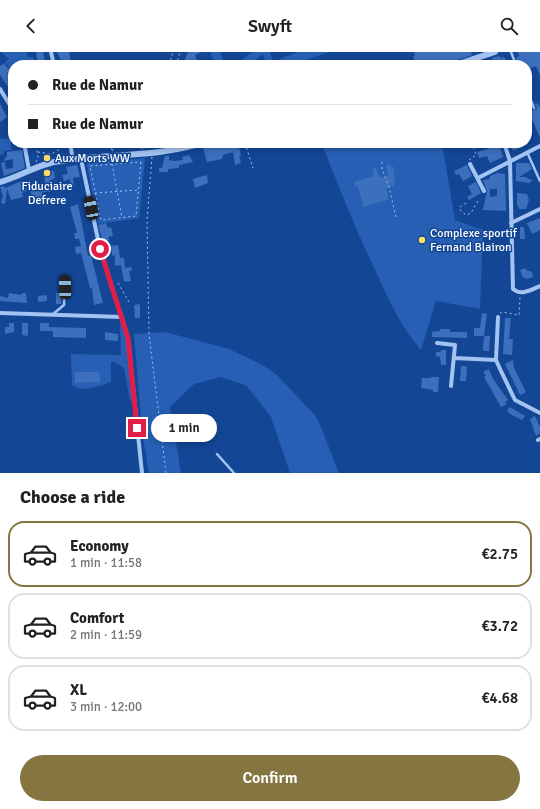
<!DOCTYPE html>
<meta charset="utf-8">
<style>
:root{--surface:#fff;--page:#f6f6f6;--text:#222;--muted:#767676;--line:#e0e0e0;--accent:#857540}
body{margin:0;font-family:Signika,sans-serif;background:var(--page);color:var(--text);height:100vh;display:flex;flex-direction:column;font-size:15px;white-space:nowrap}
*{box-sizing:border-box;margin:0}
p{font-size:13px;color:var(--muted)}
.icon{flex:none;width:22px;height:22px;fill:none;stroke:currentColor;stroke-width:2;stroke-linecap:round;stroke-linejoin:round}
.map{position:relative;height:421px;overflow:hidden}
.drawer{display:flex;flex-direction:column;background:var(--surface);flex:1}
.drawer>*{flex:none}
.banner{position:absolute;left:8px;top:8px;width:524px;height:88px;border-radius:16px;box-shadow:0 2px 6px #0003;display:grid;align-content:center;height:88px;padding:0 20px;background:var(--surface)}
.end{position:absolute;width:18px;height:18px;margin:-9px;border:5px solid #e11d48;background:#fff;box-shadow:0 0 0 2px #fff}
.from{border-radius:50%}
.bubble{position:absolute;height:28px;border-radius:14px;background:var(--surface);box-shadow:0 2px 6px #0003;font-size:13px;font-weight:600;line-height:28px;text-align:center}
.car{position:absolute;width:12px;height:24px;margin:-12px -6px;border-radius:5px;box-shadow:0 0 3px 1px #0007;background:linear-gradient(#222 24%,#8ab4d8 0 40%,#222 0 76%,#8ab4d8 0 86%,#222 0)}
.banner b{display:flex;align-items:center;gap:14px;height:38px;font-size:15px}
.banner b+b{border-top:1px solid var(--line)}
.banner i{width:10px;height:10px;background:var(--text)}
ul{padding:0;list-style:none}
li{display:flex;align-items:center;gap:12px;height:66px;margin:0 8px 6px;padding:0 12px;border:2px solid var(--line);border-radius:16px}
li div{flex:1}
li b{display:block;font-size:15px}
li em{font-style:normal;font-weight:600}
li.selected{border-color:var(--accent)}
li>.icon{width:36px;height:36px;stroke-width:1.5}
h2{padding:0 20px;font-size:18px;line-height:48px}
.action{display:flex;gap:8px;margin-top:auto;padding:8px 20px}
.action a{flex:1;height:46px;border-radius:24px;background:var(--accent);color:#fff;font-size:16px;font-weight:600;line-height:46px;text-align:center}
header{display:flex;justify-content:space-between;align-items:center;height:52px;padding:0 20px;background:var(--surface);font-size:18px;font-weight:600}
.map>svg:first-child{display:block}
.green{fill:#265fb4}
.building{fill:#3c70bd;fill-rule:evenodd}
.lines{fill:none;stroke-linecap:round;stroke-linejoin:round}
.path{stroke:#a3c3f2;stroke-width:1;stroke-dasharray:2 3;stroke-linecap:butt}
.service{stroke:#a3c3f2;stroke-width:2.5}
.minor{stroke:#a3c3f2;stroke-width:4}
.tertiary{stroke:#a3c3f2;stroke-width:6}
.route{stroke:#e11d48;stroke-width:5}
.poi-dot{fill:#ffda64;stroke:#134695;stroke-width:1.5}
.labels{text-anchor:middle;stroke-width:3;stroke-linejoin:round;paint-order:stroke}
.poi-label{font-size:12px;fill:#fff;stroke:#134695;text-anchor:start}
</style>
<header><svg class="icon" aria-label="back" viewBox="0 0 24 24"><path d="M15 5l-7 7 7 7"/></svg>Swyft<svg class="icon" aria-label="search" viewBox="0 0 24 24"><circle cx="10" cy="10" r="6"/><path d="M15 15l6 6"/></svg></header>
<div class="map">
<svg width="540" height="421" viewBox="0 0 540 421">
<rect width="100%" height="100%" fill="#134695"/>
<path class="green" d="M1,0H27V5H33L35,13H13V23L6,11L0,15L9,7Z
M210,0H220L225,13H216Z
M252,0H270L273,10L298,0H329L292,13H266L263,2L250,13H235Z
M10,86L12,98L3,99L4,102L0,103V87Z
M335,91H442L455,168L483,178L480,257L436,249L421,298C401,275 389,249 377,222C357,181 340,138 323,95Z
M145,106L139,166L98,172L87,113L88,111Z
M120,271L124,275L127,284L134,349H130L124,316L114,310H111V330C100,334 82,341 72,333L71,302L121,303Z
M165,280L229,297L261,312L277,323L313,361L319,370L339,421H290L271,365L247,334L221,325L194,332L170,355L181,421H149L142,380L134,282Z"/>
<path class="building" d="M36,0H43L46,13H38Z
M57,0H69L71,11L63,13Z
M188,0H202L195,3L198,11L195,13H183Z
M414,0H471L472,3L442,13H431L429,8L421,11L422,13H416L413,4H415Z
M518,0H540V23L536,14L527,18V13H519L516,6L519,4Z
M499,4L500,6L503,5L506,7L508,13H495L492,6Z
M4,12L10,18L7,21L13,30V42L0,23V14Z
M537,51L540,55V86L527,55L530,54L532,58H535L537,56L535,52Z
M0,52L7,65L0,70Z
M220,91H237L240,99L241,104H239L241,111L235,113L233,100L223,103L222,107L207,110L203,96Z
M492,91H499L503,105L490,111L487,104L479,106L477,100L488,97L487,94L493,93Z
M510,91H528V92L513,99Z
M22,98L25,116L4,124L1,111L5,110L6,117L13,116V107L3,109L7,104V100Z
M189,103L193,110L179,113V116L168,117V120H159V116H162L165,104H169V108L174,109L183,108L182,105Z
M516,111H529L532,117L519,125H525L534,129H531L530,131L516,129Z
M390,112V115L393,114L395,130H394V134L386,136L389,147L364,155L357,133L355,134L354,130L374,124L372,117L376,116L380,126L388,124L386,113Z
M77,113L80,125L73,126L74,134H71L70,127L64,129L62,123L68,122L66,115Z
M467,113L472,124L463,129L459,122L456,123L454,119Z
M50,117V119H54L55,126L51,128L50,140H42L43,147L33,149L30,138L45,135L44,118Z
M497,121L505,122L506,159L483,158L487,139L483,128L490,127V124ZM490,137H497V144L490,145Z
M207,123L208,131L195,136L193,127Z
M22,129L27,139L22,141L23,145L11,148L7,137L5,152L1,151L3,144L0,135L4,134L5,136Z
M476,130L481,141L469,148L467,145L472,142L468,134Z
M517,141L527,142L529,148L526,157H519L517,152Z
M78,152L88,204L91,203L103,251L94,253L92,236H90L81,201L76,202L75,195L81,194L79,187H75L74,181H77L70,155Z
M540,166V178L532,182L527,171Z
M106,171L108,176L111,175L113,184L108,185L109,188L103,190L98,173Z
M520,175H524L525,187H520Z
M118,193L120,206H124L125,216L131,215L132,219H129L131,229L124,230L121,213L115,214V203L112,204L111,194Z
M526,216V218L532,220L533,225L526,227L525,225L523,226L520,218Z
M9,241L22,243V241H26L27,251L0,249V244L8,246Z
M56,241H62L61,252H56Z
M47,243V249L38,250V244Z
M140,252V266H135L134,253Z
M482,261L487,262L484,284H474V276H480Z
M505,266H511L509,287H513L512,303L503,302Z
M9,271H14V280L5,282V275H9Z
M22,271H28V284L22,283Z
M40,271H49V275L86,276V286L53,285V279H40Z
M440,277H450V280H467V286L432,285V280L440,279Z
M105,280L118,282V289L105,288Z
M484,284H490L489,299H484L483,297Z
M441,298H446V313H441L440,305L436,304V300H441Z
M513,308L514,316L525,338V341L520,343L505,312Z
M461,314H466L467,317L466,329H460Z
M489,317L493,327L508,348L505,350L507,352L501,355L484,325L486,324L483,320Z
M75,320H99L100,330L75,331Z
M431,325H439L438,340H433V338L421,336L422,326H431Z
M510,355L525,364L522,368L510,362L507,359Z
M535,364L540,375V381L536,384L530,367Z"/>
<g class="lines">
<path class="path" d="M169,13L173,0
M176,13L180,0
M110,91L112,98
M245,91L253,116
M142,97V91
M112,99L118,91
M38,100L51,102L60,97
M152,105L147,169L149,282L166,421
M469,108L476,103L472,91
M36,110L38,106L36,91
M141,110L136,164L101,168L90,114Z
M382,110V117L389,135L396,165
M112,112L122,166
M95,141L138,138
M466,151L460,155V158L466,163L471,161L478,149
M118,231L129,250H132
M500,261L502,260L519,263L520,245"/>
<path class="service" d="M511,0L516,13
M527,38L534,56
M527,100L540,129
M53,262L64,253L65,225
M217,402L234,421"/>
<path class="minor" d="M51,0L54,13
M478,5L480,13
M0,37L13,58
M24,91L29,118
M70,91L73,108
M504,91L510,109L513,237C521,244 531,238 540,234
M81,107L100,197L128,286L142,421
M470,112L484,139
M478,126L540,94
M511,171L540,157
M0,261L122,265
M498,265L496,308L500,317L515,348L540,361
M437,291L455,293L451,334
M454,306L496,308
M538,388L540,387"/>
<path class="tertiary" d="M455,13L495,0
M0,130C19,125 35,114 54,110C103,101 155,106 202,91"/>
</g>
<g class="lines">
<path class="route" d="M100,197L128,286L137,376"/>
</g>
<g class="poi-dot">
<circle cx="47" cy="106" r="4"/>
<circle cx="47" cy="121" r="4"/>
<circle cx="422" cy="188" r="4"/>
</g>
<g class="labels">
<g class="poi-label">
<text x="55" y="110">Aux Morts WW</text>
<text x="47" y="138" text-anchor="middle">Fiduciaire<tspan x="47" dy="14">Defrere</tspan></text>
<text x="430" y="185">Complexe sportif<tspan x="430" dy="14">Fernand Blairon</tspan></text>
</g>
</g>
</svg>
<i class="end from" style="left:100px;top:197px"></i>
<i class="end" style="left:137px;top:376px"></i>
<div class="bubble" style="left:151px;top:362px;width:66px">1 min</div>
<i class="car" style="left:91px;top:156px;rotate:349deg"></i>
<i class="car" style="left:65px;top:235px;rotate:359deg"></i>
<div class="banner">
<b><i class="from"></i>Rue de Namur</b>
<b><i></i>Rue de Namur</b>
</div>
</div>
<section class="drawer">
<h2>Choose a ride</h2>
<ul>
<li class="selected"><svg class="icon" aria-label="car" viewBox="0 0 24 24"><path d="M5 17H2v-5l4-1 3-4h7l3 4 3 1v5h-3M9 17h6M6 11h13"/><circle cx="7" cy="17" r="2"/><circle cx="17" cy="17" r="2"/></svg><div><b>Economy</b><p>1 min · 11:58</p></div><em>€2.75</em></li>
<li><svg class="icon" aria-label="car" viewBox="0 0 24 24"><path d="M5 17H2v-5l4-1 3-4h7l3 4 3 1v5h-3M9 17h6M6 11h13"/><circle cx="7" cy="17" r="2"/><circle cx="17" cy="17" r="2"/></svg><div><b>Comfort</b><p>2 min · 11:59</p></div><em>€3.72</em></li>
<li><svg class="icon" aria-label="car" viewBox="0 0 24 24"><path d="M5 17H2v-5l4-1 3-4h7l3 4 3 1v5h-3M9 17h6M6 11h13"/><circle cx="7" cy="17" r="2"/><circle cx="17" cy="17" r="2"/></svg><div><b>XL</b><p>3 min · 12:00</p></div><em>€4.68</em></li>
</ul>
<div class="action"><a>Confirm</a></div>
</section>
